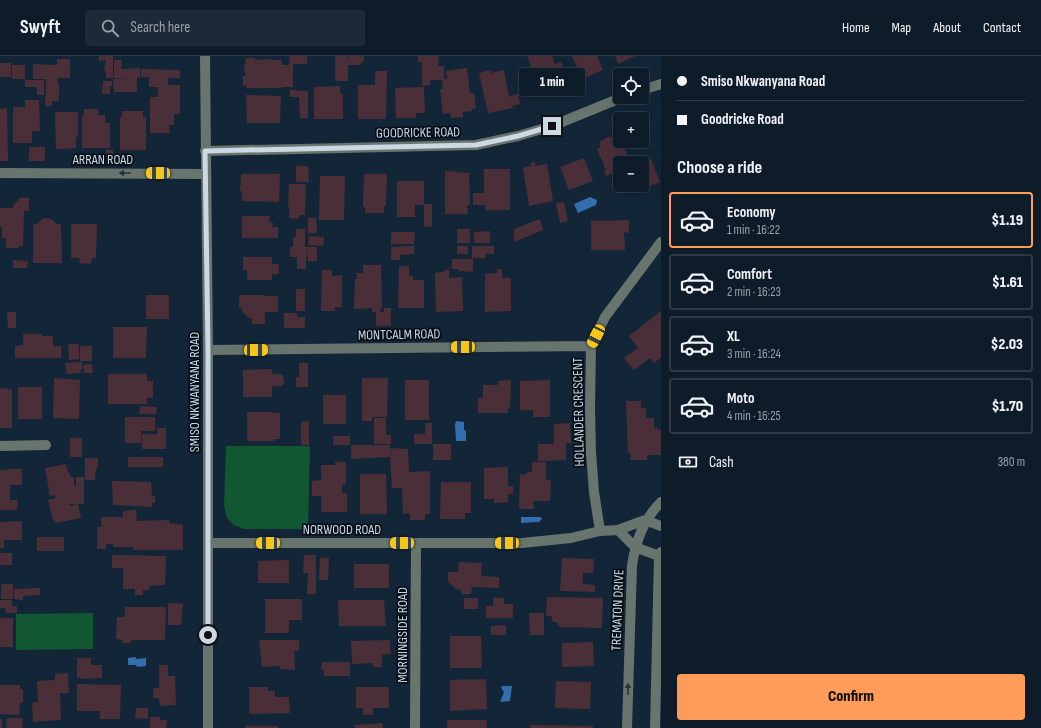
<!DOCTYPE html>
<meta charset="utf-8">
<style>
:root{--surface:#0e1c2a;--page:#1c2936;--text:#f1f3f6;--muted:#9ba1a8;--line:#2e3a47;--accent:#fe9b59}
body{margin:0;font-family:"Sofia Sans Condensed",sans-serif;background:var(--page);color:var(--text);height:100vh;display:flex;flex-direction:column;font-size:15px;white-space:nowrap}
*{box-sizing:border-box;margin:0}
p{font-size:13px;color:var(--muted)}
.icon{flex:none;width:22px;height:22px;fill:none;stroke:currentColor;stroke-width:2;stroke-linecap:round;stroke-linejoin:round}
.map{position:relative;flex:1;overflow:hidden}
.panel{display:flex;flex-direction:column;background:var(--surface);width:380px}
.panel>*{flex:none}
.hud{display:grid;align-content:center;height:88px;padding:0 16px;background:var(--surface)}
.tools{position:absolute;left:613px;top:12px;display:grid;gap:8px}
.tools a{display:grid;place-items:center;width:36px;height:36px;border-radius:4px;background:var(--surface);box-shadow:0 4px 16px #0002,0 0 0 1px var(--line);font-size:20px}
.end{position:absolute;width:18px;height:18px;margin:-9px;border:5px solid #ccd8e4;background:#111;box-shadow:0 0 0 2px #111}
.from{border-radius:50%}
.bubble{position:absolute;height:28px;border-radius:4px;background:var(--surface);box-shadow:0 4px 16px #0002,0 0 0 1px var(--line);font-size:13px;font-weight:800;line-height:28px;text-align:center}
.car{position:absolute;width:12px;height:24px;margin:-12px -6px;border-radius:5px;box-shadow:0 0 3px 1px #0007;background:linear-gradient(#f5c518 24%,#345 0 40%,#f5c518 0 76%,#345 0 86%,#f5c518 0)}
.hud b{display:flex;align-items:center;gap:14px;height:38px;font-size:15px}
.hud b+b{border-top:1px solid var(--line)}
.hud i{width:10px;height:10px;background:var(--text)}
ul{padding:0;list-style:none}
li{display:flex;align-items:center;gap:12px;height:56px;margin:0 8px 6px;padding:0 8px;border:2px solid var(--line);border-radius:4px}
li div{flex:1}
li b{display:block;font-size:15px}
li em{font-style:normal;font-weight:800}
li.on{border-color:var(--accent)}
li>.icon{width:36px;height:36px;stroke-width:1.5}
h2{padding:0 16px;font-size:18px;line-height:48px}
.pay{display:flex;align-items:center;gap:10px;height:44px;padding:0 16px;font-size:15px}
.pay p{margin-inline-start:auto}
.primary-button{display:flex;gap:8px;margin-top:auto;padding:8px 16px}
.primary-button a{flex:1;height:46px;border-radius:4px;background:var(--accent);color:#111;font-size:16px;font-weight:800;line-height:46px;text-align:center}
header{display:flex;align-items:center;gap:24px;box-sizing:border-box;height:56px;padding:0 20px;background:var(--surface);border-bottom:1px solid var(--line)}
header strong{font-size:19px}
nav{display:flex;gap:22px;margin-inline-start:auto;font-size:14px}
.search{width:280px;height:36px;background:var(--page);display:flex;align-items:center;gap:10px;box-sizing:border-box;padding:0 14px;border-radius:4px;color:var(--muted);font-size:15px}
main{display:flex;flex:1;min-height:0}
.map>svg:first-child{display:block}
.green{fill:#105732}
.water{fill:#326dae}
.building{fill:#4b2f38}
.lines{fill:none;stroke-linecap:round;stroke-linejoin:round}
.minor{stroke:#67756e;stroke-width:10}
.oneway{fill:#283235}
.route{stroke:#ccd8e4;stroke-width:5}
.labels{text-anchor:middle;stroke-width:3.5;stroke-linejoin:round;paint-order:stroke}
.street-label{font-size:14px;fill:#ccd8e4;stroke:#060e16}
</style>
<header>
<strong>Swyft</strong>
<div class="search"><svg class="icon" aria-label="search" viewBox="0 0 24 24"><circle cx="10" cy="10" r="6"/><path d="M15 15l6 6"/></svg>Search here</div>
<nav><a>Home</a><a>Map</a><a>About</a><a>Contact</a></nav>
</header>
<main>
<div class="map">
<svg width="661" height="672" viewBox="0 0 661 672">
<rect width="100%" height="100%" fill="#132638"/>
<path class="green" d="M226,390H310L308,473H244L234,469L227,462L224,450Z
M93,557V593L16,594V558Z"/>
<path class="water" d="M590,141L597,144L596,149L578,157L574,148Z
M456,365L464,366V374L466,375V385H456L455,369Z
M521,461H541L542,463L539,466L521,467Z
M135,601L137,603L146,602V610L137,611L136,609H128V602Z
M502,630H512L510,645L500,646L504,636L501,632Z"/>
<path class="building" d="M99,0H113V22H106V15H104L106,4L99,5Z
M290,0H307V8H293V31H282L281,32H246V29L243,30V20H246L244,13L246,2H255V4L271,3V4H282V9H289Z
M335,0H348L349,5V0H364V6H361V9H348V25H335Z
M418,0H439L438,10H444V23H447L446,15L467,12L470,37H474L476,52L472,53V55L463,56V61L451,62L450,57L443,58L440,33H443L442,24H430V29L422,30V6H418Z
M527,0H552L555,8L561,6L565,17L557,20L561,29L541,37Z
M572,0H597L603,14L582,23Z
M615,0H635L618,8Z
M57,3H70V22H57L58,28H59V45H52V50H45L46,23H33V8L57,9Z
M114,4H122L121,13L140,12V22H137V36H114L113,23L129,22H114Z
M0,7H11V21H0Z
M12,9H25V23H12Z
M141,13L180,14V22H168V29H180V58H174V69H169L170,77H150V41H158V31H149V22H156L141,21Z
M491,14V17L504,14L509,40L518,38L520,48L512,50L513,52L488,57L479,17Z
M375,15H387L386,63H358V29H375Z
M25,24H44V39H37V31H25Z
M103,25H112V30H110V38H102Z
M340,30V38H343V63H314V31Z
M424,31L425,57H416V62H396L395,32Z
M290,34L308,35V62H300L299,41H290Z
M246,39L281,40L280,67H247Z
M25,44H39L40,75H32V87H13V51H25Z
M7,52L8,105H0V53Z
M84,53H98V59H105V67H110V92H82V59H84Z
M122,55H143V61H146V94H120V61H122Z
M55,56H78V81H76V92L56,93Z
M619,79L620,85H621L631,107H620V114L606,120L604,115L606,114L597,93L601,91L599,86L610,80L611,82Z
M29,91H45V105H29Z
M106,94H113V105H106Z
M650,101L660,126L647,131L642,119V107H636Z
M584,102L593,125L569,134L560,111Z
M535,106V110L547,108L553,145L529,150L523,112L531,110L530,107Z
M296,110H308L309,126H296Z
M484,113H510V154H485V149H473V137H484Z
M445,115L469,117L470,149H467L468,158H445Z
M241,118H280L279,146L242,145V135H240Z
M364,118H387L386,150H384V157H365V151H363Z
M320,120H345L344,164H319Z
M397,125H424V148H432V170L424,171V149H415V161H397Z
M289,128H306L305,159H299V163L289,162V150H303H288Z
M20,142H29V155H24L23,190H19V192H6V182H2V171H0V152H13V149Z
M564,146L568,165L560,167L556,147Z
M242,160H270L269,166H273L272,171H278V182H242Z
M45,162L51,163L57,168H61L62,207H33V168H37L41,164Z
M308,162H316L317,177H308Z
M540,163L543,174L514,186V173Z
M629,164V177L624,176L625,194H591V165Z
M71,168H97L96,202H92L91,208L79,207L80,202H71Z
M296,173H305V191H308L307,202H306V213H297V201H290V191H293V181H296Z
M457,173H470V187H457Z
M490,175V187H474V176Z
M391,176H415L414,188H391Z
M309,180L324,181L323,190L308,189Z
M414,190V198L400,199V204H391V191Z
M457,190H468V198H457Z
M472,190H494V198H485V202H472Z
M308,191H317V205H308Z
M243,201H272V208H279V218H272V224H247V214H243Z
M452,203H473V216L458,215V213H452Z
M13,204L28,205L27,212H13Z
M363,209H381L382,252H380V256H372V252L354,253L355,223H357L356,217H363Z
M399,210H409V220H413V224H424V252H398Z
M497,213H502V222H511V255L485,256V218L497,217Z
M322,214H332V220L342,219V251H335V255H321Z
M444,214H449V222L462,221L463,255L436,256L435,217L444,216Z
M296,233H305V255H296Z
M146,239H169V263H146Z
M239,239H265V240H278V256H265V268H252V262H249L242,255V252H239Z
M384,252H391V270H376V256H384Z
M661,255V301L654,307L650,302L634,314L624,302L638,292L629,280Z
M7,256H16V272H8Z
M284,257H297V261H305V272H284Z
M113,271H147L146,302H113Z
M23,278H42V280H53V290H61V302H15V290L23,289Z
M68,288H79V303L69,304Z
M80,290H92V305H80Z
M82,306V314H80L81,317L67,318L65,307Z
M299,307H308V331H296V321H299Z
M92,308L93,317H84L83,309Z
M272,313V318H281L283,320L284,328L282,330H272V341H243V314Z
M108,318H147V325H153V342H147V348H108Z
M54,322L80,324L79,363L53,362Z
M362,322H388L387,361H372V365H362Z
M405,324H429V364H405Z
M511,324L510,353L508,352V357H478V342H483V329H498V325Z
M550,324V361H533V354H520V325Z
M18,331H42V363H18Z
M0,332L12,333V372H0Z
M323,339H346V368H323Z
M626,345H641V352H646V362H654V372H656L661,374V399H647V404H630L631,397H628Z
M140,350L157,351L156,358H139Z
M247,356H273V357H280V383H274V385H247Z
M125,361H155V375H141V387H125Z
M374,362H386V379H391V388H374Z
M309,365V389H301V366Z
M425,367H432V388H414V378H425Z
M570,367L571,387H566V404L538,405V388H554V368Z
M157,372H166V393H142V378H157Z
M333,380H350V389H333Z
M70,382H82V401H70Z
M433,388H451V404H433Z
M351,389H390V401L391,392L408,393L409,416L430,415V458H425V464H410V457L403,458L402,432H392L390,401L351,403Z
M128,401H163V411H128Z
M85,402H98V412H96L95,424H85Z
M335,406H346V428L342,429V437H347V456H321V440H312V425L321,424V409H335Z
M532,406H546V424H551L550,445H533L534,453H519L520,418H527V416H532Z
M66,408L68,417H70L71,421L74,422V430H76V421H84V448H69L70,450L78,448L81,462L55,467L54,464H53L48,444L56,442L55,439L50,440L45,412Z
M508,411V430H513V438H508V446L494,447V443H484V412Z
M8,413H22V429H10V444H18L17,454H0V414H8Z
M360,418H386L387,458H360Z
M112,425L151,426L152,440L155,439V447H152V451L113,449Z
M441,426H471V457H465V463H440Z
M136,454L137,465L169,464V467L183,469V494H134L133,491H113V488H106V493H97V471H101V461H123V455Z
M22,465V484H4V492H0V466Z
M37,481H64V495H37Z
M0,497H12V509H0Z
M112,499L166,500L165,529L149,530V534H143V539H135V533H123V512H112Z
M304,499H316V538H307L308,517H303Z
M320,502H329L328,524H319Z
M562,502L594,503L593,517H583V528L595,529V536L560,535Z
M289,504V527H258V505Z
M459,506L482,507L481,520L499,521V532L472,531L471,538H461V534L456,533L448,526V516H458Z
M354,508H389V532H354Z
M1,528H13V543H1Z
M40,532V539L23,540V544L14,543V533Z
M493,541L504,542V548H513V562H486V550H493Z
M547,541L603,542L602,572L559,571L557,566H553L551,560H546Z
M464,542H478V553H464Z
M265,543H302V564H289V577H265Z
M0,544H12V550H17V557H6L5,552H0Z
M338,544H384L386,570H339Z
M168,547L183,548L181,569H168Z
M125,551H166L165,584H131V587H123L122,584L116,583L117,561H125Z
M529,557H544V579H530Z
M0,562H13V591H0Z
M506,569V579H491V570Z
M450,580H481L482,612H450Z
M259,584H299V595H294L295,614L280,613V610L262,611Z
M390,584L391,598L382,599V611H373V607L352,608L351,585Z
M593,586L594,610L562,611V587Z
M77,602H91V609H102V622L80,623V621L77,622Z
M322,606H350V620H324V614H321Z
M159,609H168V620H175L176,649L160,650L159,642H153V632H159Z
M68,617L69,637H60L61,664L33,666L32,647L38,646L37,625L55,624V618Z
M486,623L487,653L450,655V624Z
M556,625L591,626L590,653L555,652Z
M77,628L121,629L120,663H100V655H77Z
M0,629H20V633H23V646L20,647L19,659L0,658Z
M249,631H268V635H275V641H289L290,657L249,658Z
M356,631H389V652H373V659H363V652H356Z
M136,652H148V663L135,662Z
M150,661H160V664H167L166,672H150Z
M7,662H23L22,672H6Z
M0,663H2V672H0Z
M447,664H487V672H447Z
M382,667L383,672H355V669Z
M530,669L593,670V672H530Z
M245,670H278V672H245Z"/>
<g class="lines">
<path class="minor" d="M205,0L208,294V672
M642,34L661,28
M205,95L476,89L518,80L552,70L623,41
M0,117L206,118
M208,294L591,290
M0,390L46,389
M618,474L635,491L659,500
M600,475L594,436L591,397L590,353L591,290L605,261L661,186
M208,487H522L571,482L600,475L618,474L645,464L661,470
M415,672L416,487
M627,672L632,509C636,485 643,464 661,446
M655,672L659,500L661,496"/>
</g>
<defs><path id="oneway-solid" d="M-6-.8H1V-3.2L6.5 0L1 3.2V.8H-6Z"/></defs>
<g class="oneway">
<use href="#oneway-solid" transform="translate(125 117) rotate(-180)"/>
<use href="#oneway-solid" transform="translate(628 633) rotate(-89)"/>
</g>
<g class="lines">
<path class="route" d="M208,579V294L205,95L476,89L518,80L552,70"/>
</g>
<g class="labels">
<g class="street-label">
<text transform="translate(418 76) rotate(-1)" y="5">GOODRICKE ROAD</text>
<text x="103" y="108">ARRAN ROAD</text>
<text transform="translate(399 278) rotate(-1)" y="5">MONTCALM ROAD</text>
<text transform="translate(194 336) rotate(-90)" y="5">SMISO NKWANYANA ROAD</text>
<text transform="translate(578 356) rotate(-91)" y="5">HOLLANDER CRESCENT</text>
<text x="342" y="478">NORWOOD ROAD</text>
<text transform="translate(617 554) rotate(-88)" y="5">TREMATON DRIVE</text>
<text transform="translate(402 579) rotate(-90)" y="5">MORNINGSIDE ROAD</text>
</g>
</g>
</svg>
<div class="tools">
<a><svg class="icon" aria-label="locate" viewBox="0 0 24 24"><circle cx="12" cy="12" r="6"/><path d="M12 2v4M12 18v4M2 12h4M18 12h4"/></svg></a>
<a>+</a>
<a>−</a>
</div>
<i class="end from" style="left:208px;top:579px"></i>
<i class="end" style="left:552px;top:70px"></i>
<div class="bubble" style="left:519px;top:12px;width:66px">1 min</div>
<i class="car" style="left:158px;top:117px;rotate:270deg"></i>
<i class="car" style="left:596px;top:280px;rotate:207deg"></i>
<i class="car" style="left:463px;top:291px;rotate:269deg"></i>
<i class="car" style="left:256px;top:294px;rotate:89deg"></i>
<i class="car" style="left:268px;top:487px;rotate:270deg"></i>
<i class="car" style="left:402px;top:487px;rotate:270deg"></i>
<i class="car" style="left:507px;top:487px;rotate:270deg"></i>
</div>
<section class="panel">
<div class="hud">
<b><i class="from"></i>Smiso Nkwanyana Road</b>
<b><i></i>Goodricke Road</b>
</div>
<h2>Choose a ride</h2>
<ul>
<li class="on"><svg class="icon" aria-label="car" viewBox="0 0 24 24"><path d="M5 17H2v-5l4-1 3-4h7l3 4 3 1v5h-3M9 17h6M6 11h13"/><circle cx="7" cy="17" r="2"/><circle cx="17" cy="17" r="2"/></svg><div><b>Economy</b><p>1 min · 16:22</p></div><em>$1.19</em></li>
<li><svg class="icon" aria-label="car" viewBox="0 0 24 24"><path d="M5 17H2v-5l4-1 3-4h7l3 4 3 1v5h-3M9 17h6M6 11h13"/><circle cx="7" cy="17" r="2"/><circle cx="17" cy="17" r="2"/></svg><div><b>Comfort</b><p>2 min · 16:23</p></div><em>$1.61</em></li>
<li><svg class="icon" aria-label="car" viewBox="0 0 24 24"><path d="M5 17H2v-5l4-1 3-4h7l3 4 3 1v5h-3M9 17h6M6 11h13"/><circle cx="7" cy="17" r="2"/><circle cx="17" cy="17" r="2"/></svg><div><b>XL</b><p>3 min · 16:24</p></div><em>$2.03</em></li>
<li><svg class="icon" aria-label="car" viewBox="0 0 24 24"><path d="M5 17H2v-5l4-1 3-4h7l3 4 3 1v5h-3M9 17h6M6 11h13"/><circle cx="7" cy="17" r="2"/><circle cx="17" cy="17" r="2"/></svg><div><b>Moto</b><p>4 min · 16:25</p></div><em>$1.70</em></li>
</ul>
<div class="pay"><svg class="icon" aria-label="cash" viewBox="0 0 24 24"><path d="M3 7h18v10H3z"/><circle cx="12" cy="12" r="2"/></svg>Cash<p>380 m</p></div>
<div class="primary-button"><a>Confirm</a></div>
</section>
</main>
